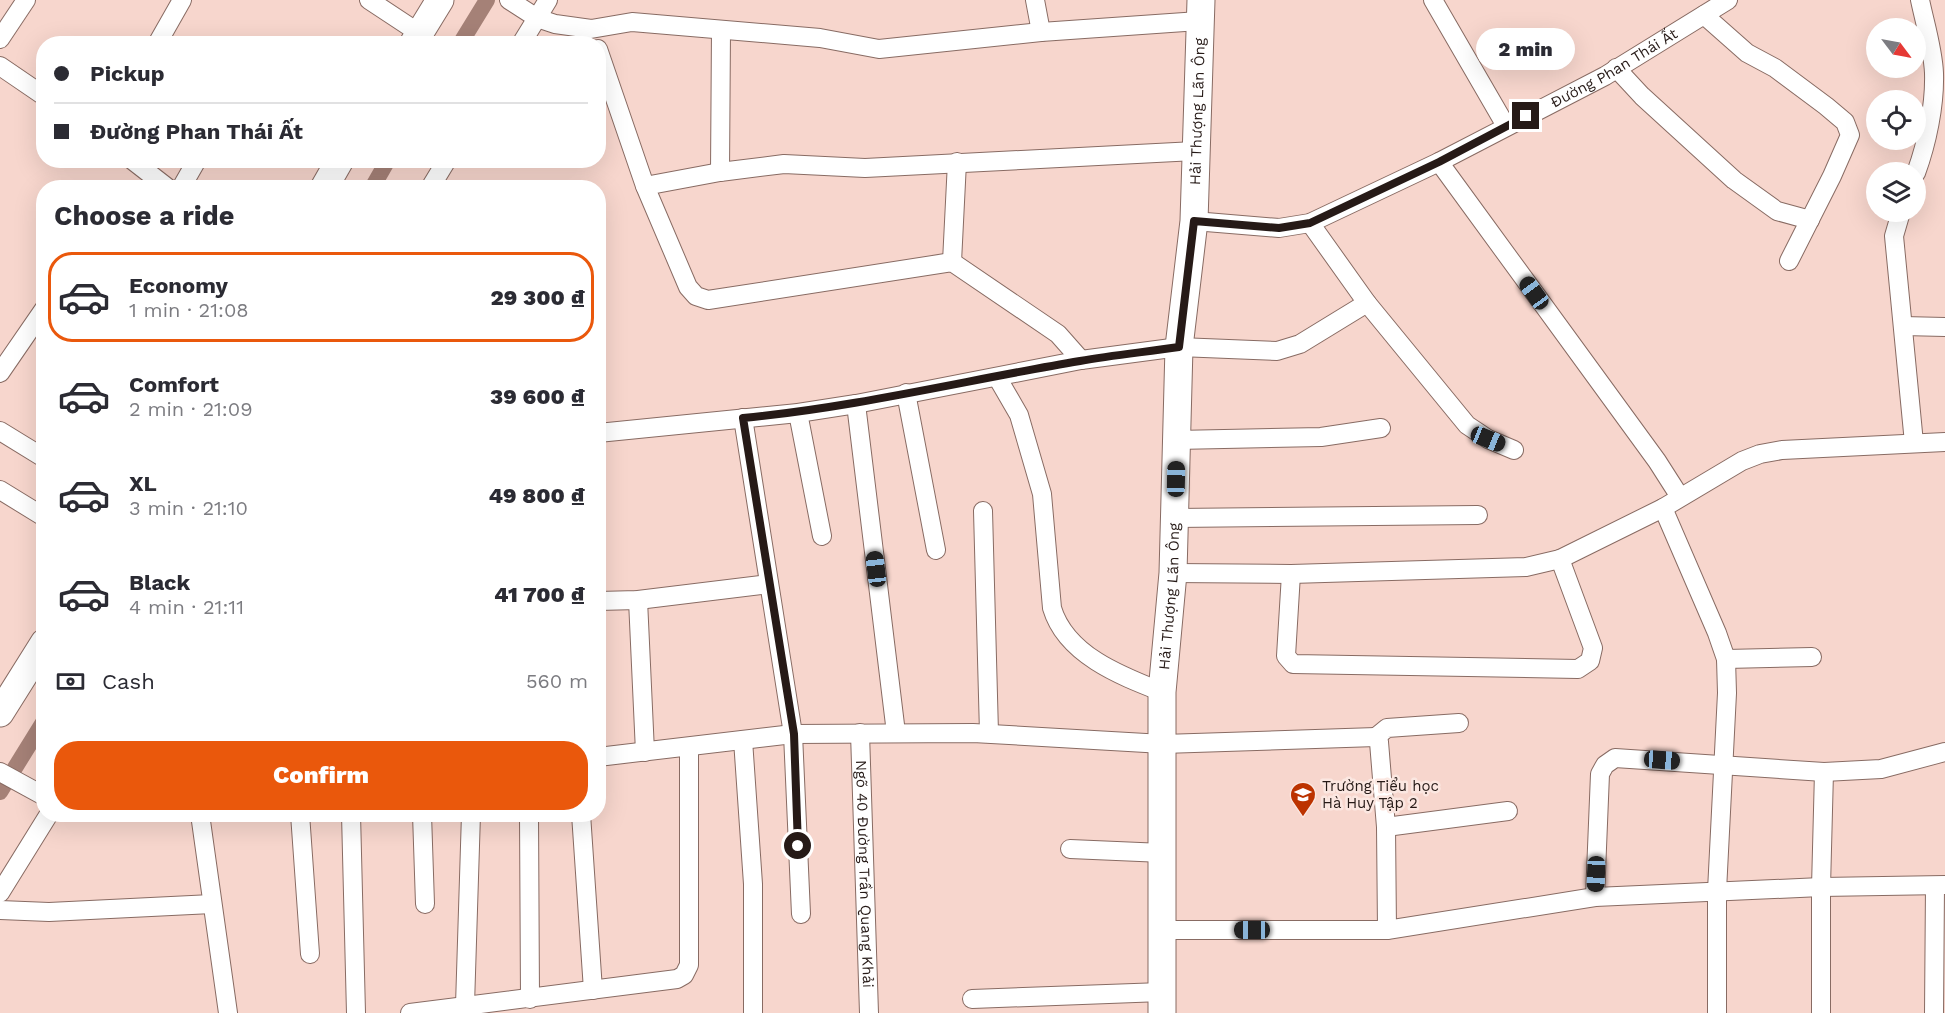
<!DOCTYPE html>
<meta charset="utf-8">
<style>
:root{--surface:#fff;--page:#f7f7f7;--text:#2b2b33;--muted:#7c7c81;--line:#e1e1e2;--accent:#ea580c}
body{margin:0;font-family:"Work Sans",sans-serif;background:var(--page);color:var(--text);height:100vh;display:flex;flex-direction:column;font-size:22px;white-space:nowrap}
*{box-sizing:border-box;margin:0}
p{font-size:20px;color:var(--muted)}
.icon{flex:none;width:33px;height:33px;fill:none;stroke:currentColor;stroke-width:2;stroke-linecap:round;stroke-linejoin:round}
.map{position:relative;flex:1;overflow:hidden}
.sheet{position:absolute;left:36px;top:180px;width:570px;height:642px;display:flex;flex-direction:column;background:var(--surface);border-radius:24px;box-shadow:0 6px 24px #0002}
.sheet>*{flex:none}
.hud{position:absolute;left:36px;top:36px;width:570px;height:132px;border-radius:24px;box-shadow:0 6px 24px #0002;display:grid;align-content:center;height:132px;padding:0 18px;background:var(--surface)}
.needle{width:39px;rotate:122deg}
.buttons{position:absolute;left:1866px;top:18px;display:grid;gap:12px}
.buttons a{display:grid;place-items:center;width:60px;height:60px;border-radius:50%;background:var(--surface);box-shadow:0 6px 24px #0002;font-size:30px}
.end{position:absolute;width:27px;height:27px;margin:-14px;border:8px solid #261a17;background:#fff;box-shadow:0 0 0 3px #fff}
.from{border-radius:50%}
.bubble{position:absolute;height:42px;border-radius:21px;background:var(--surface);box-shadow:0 6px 24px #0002;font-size:20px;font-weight:800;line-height:42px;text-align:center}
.car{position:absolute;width:18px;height:36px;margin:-18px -9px;border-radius:8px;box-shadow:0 0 4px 2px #0007;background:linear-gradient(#222 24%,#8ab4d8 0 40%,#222 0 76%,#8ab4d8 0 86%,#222 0)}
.hud b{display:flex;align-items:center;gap:21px;height:57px;font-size:22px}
.hud b+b{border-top:2px solid var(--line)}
.hud i{width:15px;height:15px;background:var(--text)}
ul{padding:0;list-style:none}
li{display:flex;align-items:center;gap:18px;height:90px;margin:0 12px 9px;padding:0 6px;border:3px solid transparent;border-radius:24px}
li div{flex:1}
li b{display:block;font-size:22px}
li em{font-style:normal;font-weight:800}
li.active{border-color:var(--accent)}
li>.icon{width:54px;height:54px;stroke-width:1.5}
h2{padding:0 18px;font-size:27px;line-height:72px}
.pay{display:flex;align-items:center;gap:15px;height:66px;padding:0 18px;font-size:22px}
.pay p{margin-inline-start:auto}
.action{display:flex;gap:12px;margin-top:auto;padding:12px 18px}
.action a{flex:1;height:69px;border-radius:24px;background:var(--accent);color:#fff;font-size:24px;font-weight:800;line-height:69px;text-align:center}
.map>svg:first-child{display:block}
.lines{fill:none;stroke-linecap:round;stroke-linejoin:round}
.canal{stroke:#a58177;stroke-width:16}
.street-casing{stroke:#886b63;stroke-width:20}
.secondary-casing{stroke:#886b63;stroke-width:29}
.street{stroke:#fff;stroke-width:18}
.secondary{stroke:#fff;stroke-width:27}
.route{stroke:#261a17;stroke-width:8}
.labels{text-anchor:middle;stroke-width:5;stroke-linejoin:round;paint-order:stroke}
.street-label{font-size:15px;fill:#261a17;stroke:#fbe7e1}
.poi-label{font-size:15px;fill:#261a17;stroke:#fbe7e1;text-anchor:start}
</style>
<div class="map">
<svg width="1945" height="1013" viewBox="0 0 1945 1013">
<rect width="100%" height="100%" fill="#f7d6cd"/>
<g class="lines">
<path class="canal" d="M460,44L487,0
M372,188L388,160
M0,792L44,721"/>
<defs>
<g id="street">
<path d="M369,0L419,33"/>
<path d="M509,0L537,18L555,24L591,29L632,22L820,38L879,49L1041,32L1199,21"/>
<path d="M1035,0L1041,32"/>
<path d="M1433,0L1506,126"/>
<path d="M1704,15L1747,53L1775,68L1826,106L1845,122L1850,135L1832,176L1789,261"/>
<path d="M0,39L26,0"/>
<path d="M157,44L182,0"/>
<path d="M521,44L548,0"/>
<path d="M598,49L645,186L688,287L696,296L708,300L952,262L1058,334L1081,360"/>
<path d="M0,66L44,96"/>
<path d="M1616,68L1642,96L1734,180L1777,211L1810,220"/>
<path d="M132,160L168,188"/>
<path d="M1439,162L1657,461L1680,497"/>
<path d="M720,172L721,30"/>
<path d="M1916,173C1927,143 1935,105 1934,73C1933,49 1925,24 1920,0"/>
<path d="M645,186L720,172L784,164L865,168L1195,151"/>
<path d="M181,188L197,160"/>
<path d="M430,188L447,160"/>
<path d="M1901,212L1894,236L1914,443"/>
<path id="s1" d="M1194,221L1279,228L1310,223L1439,162L1605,76L1728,0"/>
<path d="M1310,223L1367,303L1467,425L1488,439L1514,450"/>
<path d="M952,262L957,162"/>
<path d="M1903,326L1945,327"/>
<path d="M0,373L44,309"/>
<path d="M997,377L1019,415L1042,494L1052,608C1066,655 1121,676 1162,692"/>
<path d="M906,393L936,550"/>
<path d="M856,404L896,733"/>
<path d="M798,413L822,536"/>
<path d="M743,418L793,734L801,914"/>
<path d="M0,431L44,458"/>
<path d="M598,433L798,413L856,404L1081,360L1179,347L1277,351L1300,344L1367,303"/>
<path d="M1176,440L1321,437L1381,428"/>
<path d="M0,490L44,517"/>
<path d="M1663,508L1717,633L1726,659L1727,693L1717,891V1013"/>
<path d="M983,511L989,733"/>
<path d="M1175,518L1478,515"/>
<path d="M1173,573L1291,574L1526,567L1560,559L1663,508L1742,461L1760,454L1782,450L1945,442"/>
<path d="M1291,574L1286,656L1293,664L1578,669L1590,661L1593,648L1560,559"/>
<path d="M638,600L645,752"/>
<path d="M598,601L638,600L769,584"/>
<path d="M1726,659L1812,657"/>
<path id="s2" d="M860,733L869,1013"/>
<path d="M1376,737L1387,728L1459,723"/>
<path d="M743,740L753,884V1013"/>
<path d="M598,757L793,734L973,733L1163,744L1376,737L1379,742L1386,827L1387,930"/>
<path d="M0,772L44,796"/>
<path d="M200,814L228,1013"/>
<path d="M300,814L310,954"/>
<path d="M351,814L356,1013"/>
<path d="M422,814L425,904"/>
<path d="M529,814L530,999"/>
<path d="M581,814L593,990"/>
<path d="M1386,827L1508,811"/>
<path d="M1070,849L1163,853"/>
<path d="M0,893L49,814"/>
<path d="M1595,897L1600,774L1605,765L1615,758L1824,772L1881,769L1945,752"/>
<path d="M0,910L49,912L212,904"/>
<path d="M1163,930H1387L1595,897L1821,887L1945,885"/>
<path d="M972,999L1162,992"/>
<path d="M465,1005L471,814"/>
<path d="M410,1013L677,979L684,975L689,965V747"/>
<path d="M1821,1013V887L1824,772"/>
<path d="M1934,1013L1935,886"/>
</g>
<g id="secondary">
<path d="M413,44L440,0"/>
<path d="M324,188L340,160"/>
<path d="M0,713L44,643"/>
<path id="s3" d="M1162,1013V692L1173,573L1179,347L1194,221L1201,0"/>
</g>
</defs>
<use href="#street" class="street-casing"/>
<use href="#secondary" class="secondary-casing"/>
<use href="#street" class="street"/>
<use href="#secondary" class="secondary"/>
</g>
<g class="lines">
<path class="route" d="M798,846L794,734L743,418C857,407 967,380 1080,361C1113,355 1146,352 1179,347L1194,221L1279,228L1310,223L1439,162L1526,116"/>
</g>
<defs>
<symbol id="school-pin" viewBox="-11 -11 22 30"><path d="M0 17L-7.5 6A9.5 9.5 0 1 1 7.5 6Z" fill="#bc3300" stroke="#fbe7e1"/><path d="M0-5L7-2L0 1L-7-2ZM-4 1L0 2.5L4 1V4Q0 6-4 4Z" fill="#fff"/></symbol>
</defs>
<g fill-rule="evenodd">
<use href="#school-pin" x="1288" y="780" width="30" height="40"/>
</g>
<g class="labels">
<g class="street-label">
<text dy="5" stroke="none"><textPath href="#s1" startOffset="458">Đường Phan Thái Ất</textPath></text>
<text dy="5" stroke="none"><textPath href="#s3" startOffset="903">Hải Thượng Lãn Ông</textPath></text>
<text dy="5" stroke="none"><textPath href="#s3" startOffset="417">Hải Thượng Lãn Ông</textPath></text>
<text dy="5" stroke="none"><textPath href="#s2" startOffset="141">Ngõ 40 Đường Trần Quang Khải</textPath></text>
</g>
<g class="poi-label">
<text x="1322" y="791">Trường Tiểu học<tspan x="1322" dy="17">Hà Huy Tập 2</tspan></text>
</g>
</g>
</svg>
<div class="buttons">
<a><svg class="needle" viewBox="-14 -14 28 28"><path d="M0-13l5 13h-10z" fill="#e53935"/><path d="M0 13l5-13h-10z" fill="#7c7c81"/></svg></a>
<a><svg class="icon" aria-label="locate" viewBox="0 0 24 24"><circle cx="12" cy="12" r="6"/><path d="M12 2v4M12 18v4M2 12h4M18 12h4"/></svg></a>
<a><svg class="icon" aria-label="layers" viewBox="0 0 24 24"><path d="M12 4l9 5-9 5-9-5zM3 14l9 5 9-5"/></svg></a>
</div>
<i class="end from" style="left:798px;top:846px"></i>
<i class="end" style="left:1526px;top:116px"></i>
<div class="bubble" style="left:1476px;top:28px;width:99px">2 min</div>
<i class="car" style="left:1534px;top:293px;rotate:324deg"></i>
<i class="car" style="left:1488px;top:439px;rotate:112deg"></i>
<i class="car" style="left:1176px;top:479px;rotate:1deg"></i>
<i class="car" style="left:876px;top:569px;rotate:353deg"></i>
<i class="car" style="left:1662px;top:760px;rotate:94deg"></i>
<i class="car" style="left:1596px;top:874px;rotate:182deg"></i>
<i class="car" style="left:1252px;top:930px;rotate:270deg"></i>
<div class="hud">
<b><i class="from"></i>Pickup</b>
<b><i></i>Đường Phan Thái Ất</b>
</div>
<section class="sheet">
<h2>Choose a ride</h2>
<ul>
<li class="active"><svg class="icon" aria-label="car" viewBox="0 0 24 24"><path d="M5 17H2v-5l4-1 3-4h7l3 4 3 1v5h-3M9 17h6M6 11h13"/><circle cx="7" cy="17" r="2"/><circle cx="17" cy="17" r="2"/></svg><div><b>Economy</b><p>1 min · 21:08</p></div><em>29 300 ₫</em></li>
<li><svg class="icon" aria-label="car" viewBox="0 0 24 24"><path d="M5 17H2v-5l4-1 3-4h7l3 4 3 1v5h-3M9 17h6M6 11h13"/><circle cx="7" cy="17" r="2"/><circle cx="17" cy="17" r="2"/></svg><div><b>Comfort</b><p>2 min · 21:09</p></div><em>39 600 ₫</em></li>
<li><svg class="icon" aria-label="car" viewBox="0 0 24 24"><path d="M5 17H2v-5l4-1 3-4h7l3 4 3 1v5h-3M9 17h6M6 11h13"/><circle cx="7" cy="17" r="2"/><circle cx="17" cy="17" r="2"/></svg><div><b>XL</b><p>3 min · 21:10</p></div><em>49 800 ₫</em></li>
<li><svg class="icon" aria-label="car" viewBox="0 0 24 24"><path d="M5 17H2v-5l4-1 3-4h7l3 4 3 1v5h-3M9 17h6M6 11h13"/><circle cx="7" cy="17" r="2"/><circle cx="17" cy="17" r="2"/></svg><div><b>Black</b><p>4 min · 21:11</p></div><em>41 700 ₫</em></li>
</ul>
<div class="pay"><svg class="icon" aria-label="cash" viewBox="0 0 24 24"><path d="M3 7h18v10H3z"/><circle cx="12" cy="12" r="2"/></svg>Cash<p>560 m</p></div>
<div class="action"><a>Confirm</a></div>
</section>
</div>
